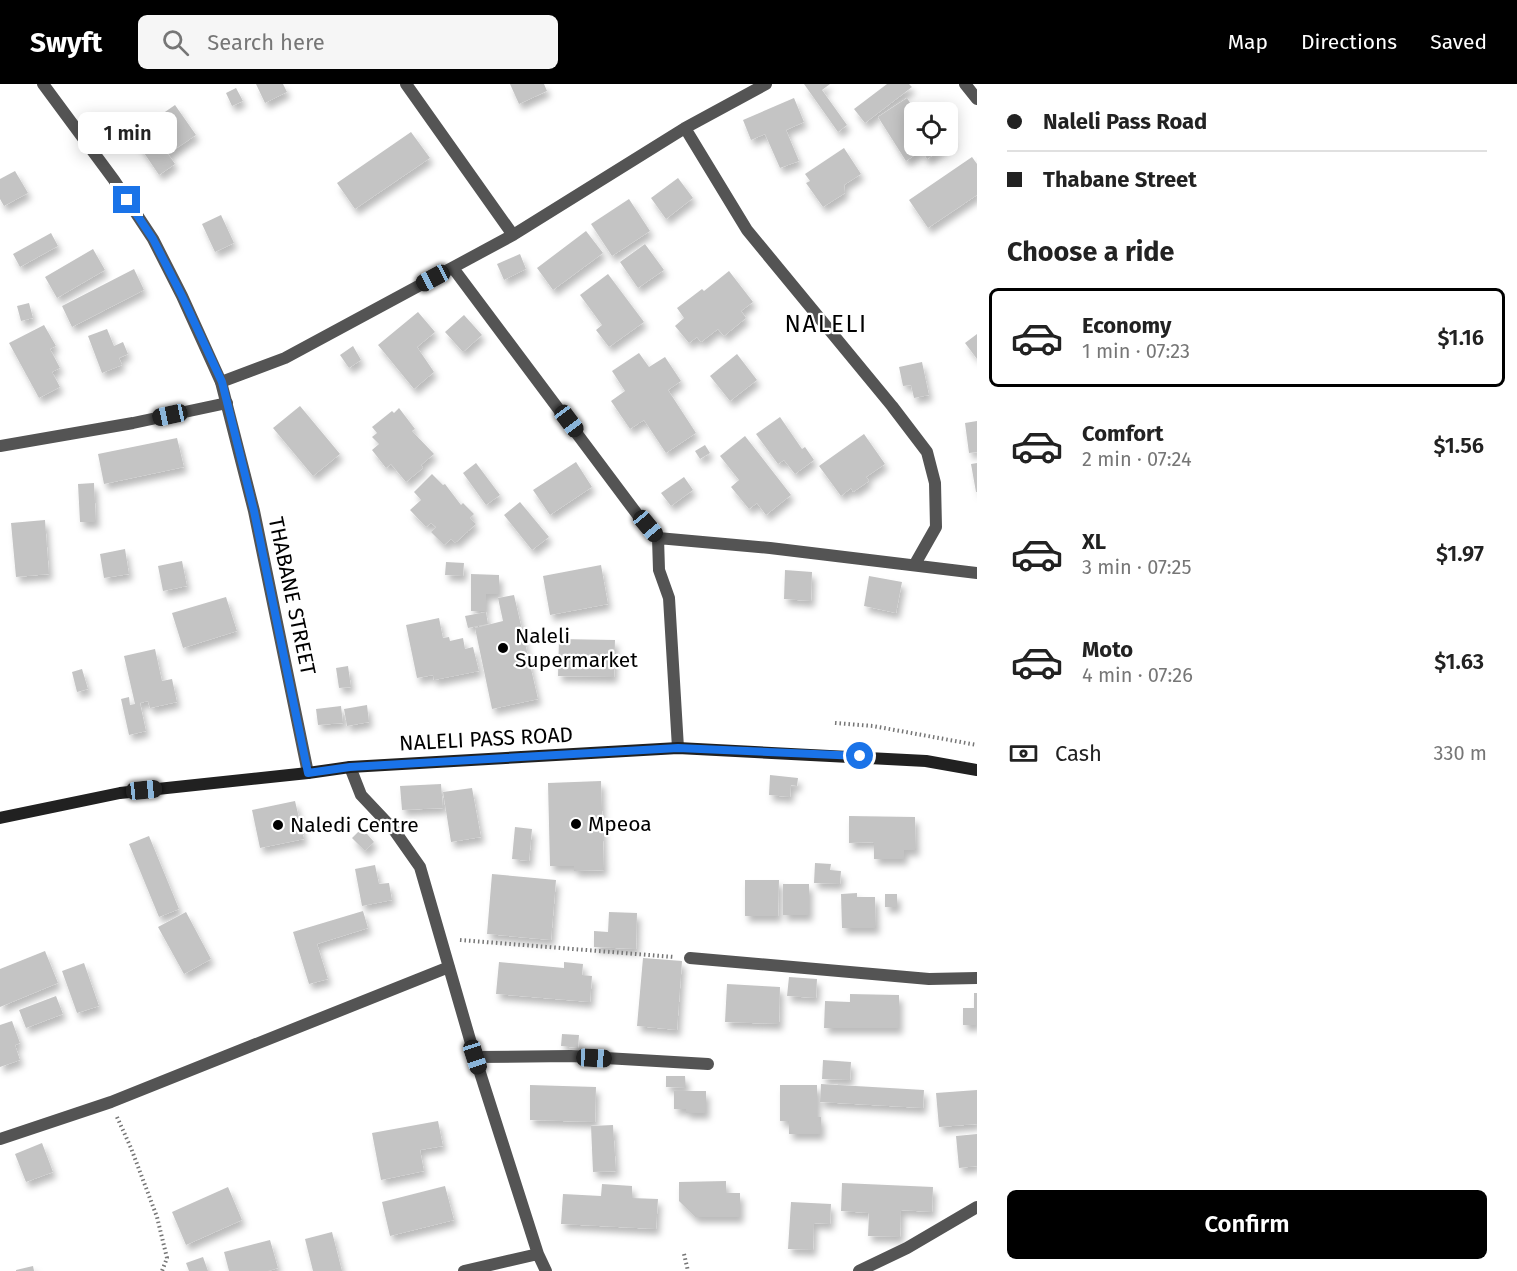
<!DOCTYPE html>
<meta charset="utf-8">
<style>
:root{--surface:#fff;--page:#f6f6f6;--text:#222;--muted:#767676;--line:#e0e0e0;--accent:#000}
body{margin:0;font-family:"Fira Sans",sans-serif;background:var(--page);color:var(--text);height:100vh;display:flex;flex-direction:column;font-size:22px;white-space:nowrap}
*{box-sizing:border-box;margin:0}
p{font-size:20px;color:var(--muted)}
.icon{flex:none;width:33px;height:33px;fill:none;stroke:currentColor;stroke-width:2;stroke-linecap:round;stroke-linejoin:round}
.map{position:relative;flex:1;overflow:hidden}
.details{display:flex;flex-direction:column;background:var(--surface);width:540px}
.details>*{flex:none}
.banner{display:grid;align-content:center;height:132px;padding:0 30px;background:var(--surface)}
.controls{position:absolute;left:904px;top:18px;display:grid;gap:12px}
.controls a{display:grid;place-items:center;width:54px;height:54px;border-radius:9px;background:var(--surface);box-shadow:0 3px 15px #0003;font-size:30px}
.end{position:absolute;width:27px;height:27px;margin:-14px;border:8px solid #1a73e8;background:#fff;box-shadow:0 0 0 3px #fff}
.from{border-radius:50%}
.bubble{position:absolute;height:42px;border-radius:9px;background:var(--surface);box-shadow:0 3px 15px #0003;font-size:20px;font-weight:600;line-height:42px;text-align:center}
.car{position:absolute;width:18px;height:36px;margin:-18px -9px;border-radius:8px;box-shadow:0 0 4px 2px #0007;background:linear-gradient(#222 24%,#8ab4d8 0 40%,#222 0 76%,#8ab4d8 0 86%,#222 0)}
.banner b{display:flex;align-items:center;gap:21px;height:57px;font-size:22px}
.banner b+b{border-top:2px solid var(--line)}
.banner i{width:15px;height:15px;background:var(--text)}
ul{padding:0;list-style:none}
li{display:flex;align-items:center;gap:18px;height:99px;margin:0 12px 9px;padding:0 18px;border:3px solid transparent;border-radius:9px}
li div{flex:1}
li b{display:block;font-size:22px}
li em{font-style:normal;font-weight:600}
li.selected{border-color:var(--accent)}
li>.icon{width:54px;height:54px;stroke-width:1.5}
h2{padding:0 30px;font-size:27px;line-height:72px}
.pay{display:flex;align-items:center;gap:15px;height:66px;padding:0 30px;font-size:22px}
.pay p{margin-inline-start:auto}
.action{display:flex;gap:12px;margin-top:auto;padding:12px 30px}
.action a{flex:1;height:69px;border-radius:9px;background:var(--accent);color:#fff;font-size:24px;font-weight:600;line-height:69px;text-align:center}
header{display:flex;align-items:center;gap:36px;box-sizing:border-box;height:84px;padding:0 30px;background:var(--accent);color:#fff}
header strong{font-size:28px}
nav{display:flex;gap:33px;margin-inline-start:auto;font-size:21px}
.search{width:420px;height:54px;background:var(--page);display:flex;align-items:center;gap:15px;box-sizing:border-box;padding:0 21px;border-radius:9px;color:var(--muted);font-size:22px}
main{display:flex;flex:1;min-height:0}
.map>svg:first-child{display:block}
.building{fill:#c4c4c4;filter:url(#shadow)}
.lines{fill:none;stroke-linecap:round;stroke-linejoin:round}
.path{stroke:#767676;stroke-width:4;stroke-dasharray:1.5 3;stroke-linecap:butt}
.service{stroke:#545454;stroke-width:12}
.minor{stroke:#545454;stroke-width:12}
.tertiary{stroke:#545454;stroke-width:12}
.secondary{stroke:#212121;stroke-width:12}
.route{stroke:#1a73e8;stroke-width:8}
.poi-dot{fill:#000;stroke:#fff;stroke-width:2}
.labels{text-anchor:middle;stroke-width:4.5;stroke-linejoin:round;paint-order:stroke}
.street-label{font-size:21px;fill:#000;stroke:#fff}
.poi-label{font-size:21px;fill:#000;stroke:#fff;text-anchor:start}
.quarter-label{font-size:24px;letter-spacing:1.5px;fill:#000;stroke:#fff}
</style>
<header>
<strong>Swyft</strong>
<div class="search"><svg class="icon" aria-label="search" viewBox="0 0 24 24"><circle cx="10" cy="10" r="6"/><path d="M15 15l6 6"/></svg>Search here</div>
<nav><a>Map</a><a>Directions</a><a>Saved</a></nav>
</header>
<main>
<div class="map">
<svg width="977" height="1187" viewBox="0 0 977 1187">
<defs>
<filter id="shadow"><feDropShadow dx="3.5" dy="6" stdDeviation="3" flood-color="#0004"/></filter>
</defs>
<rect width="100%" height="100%" fill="#fff"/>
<path class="building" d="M256,0H283L287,8L265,19Z
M510,0H544L547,7L519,20Z
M804,0H830L822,6L847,41L838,48Z
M887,0H909L912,3L865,39L854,25Z
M236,4L243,17L232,22L226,9Z
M794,14L804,38L786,46L799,77L780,84L765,50L751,56L743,36Z
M907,14L916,28L915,62H948V51L953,58L927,75L922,66L906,77L878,33Z
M175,21L196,51L168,70L175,80L159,91L132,51Z
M411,48L430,74L355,125L337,99Z
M844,64L861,90L844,101L845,109L823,123L806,99L810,97L805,90Z
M972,73L977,80V111L928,144L909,116Z
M15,87L28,109L4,122L0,115V95Z
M678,94L693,114L666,135L651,114Z
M629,115L650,147L612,172L591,140Z
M221,131L234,159L215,168L202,140Z
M586,147L603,169L553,206L537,184Z
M51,149L58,162L20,183L13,170Z
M645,160L664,186L638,204L620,178Z
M93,165L105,186L57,214L45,193Z
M520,170L526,185L504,196L497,180Z
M134,185L144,206L72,243L62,222Z
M729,187L753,218L741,227L746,234L724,252L718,245L701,258L697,253L689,259L675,242L684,234L677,224L702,205L704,207Z
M608,190L644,238L609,263L596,246L602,241L580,211Z
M29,219L33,234L21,237L17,222Z
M418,228L435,248L417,263L434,288L414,305L378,261Z
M464,231L482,251L463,268L445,248Z
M44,241L56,262L50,265L60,284L52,288L60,303L39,314L9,259Z
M107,245L114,262L123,258L128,270L119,274L122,281L102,289L88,252Z
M977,250V275L965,259Z
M353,262L361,276L349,284L340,271Z
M639,269L649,283L665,273L681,297L668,306L696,349L666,369L644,336L630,345L611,317L625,307L612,287Z
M737,270L757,296L730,317L710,292Z
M922,278L929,311L914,314L911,301L903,302L899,283Z
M300,322L340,370L313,392L273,344Z
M399,324L415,345L412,347L434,370L421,381L423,384L406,398L391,380L386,384L372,366L379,360L372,353L377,349L372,343L392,327L394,329Z
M780,333L802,365L805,363L814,376L795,390L784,376L778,380L756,350Z
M977,337V368L969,369L965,339Z
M864,350L885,380L866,393L869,397L853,408L851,404L841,412L819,382Z
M745,352L791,411L766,431L757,419L749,425L731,403L739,396L720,372Z
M177,354L184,383L104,400L98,370Z
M705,361L710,369L700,375L695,367Z
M576,378L592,403L550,431L533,406Z
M476,379L500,411L486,421L463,389Z
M977,379V408H976L971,380Z
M432,390L443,401L445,400L461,421L463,419L474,430L470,434L476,440L455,459L451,455L444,461L431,448L436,443L431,439L426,443L410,426L421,416L414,408Z
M684,393L693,406L671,422L661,409Z
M94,399L96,438H80L78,400Z
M520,418L549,453L532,466L504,431Z
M45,436L49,490L16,493L11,439Z
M125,465L129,490L104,494L100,470Z
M182,477L187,502L163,507L158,482Z
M446,478L464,479L463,492L445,491Z
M601,481L608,520L550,531L543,492Z
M785,486L812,488L811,517L784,515Z
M471,490L499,491V510H486V527H471Z
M869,492L902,498L896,529L864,522Z
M514,511L538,615L492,625L475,544L503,537L498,514Z
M226,513L237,547L183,564L172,529Z
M486,528L488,540L468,544L465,532Z
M439,534L443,554L449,553L450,557L463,554L465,565L473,563L479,587L434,596L433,591L417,594L406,541Z
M559,555L615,556L614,593L558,592Z
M155,565L162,597L172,595L177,618L150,624L148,617L140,619L146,647L129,651L121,615L129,613L130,621L135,620L124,572Z
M348,582L351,603L339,604L336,584Z
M82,585L88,605L77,608L72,588Z
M367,621L369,638L347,642L344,625Z
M341,622L343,639L318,641L316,625Z
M770,691L798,694L797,702L791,701L790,713L769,711Z
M601,697L604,786L574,787V782H550L548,699Z
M441,700L443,724L402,726L400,702Z
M472,704L481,753L451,758L443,708Z
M295,717L304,755L260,764L252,726Z
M849,732L915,733L916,766H904V775H874V758L849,759Z
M515,743L532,745L529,777L512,775Z
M362,744L374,758L365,767L352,754Z
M149,752L179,825L159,833L129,760Z
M815,779L831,780L830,786L841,787L840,800L814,799Z
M375,781L379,800L389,799L392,816L362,822L355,785Z
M492,790L556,796L551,856L487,850Z
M745,796H779L778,832H745Z
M783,800H809V831H783Z
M857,809V813H875L876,844H842L841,810Z
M885,810H897V823H885Z
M363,827L368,844L317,860L328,895L309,900L293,848Z
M186,828L211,875L184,890L158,843Z
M609,828L637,829L636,865L594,863V847L608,848Z
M45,867L58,899L0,923V885Z
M643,874L682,877L677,946L637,942Z
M499,878L564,884V878L583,880L582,891L592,892L590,918L496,910Z
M84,879L99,922L77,929L62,887Z
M789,893L817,895L816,914L787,912Z
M727,900L780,903L779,940L725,938Z
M974,909H977V941H963V924H974Z
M850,910L899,911V944H824L825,917L850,918Z
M56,912L63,930L26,944L19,926Z
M12,937L20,959L15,961L20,976L0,983V941Z
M562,950L579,951L578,964L561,962Z
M823,976L851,978L850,996L822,995Z
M666,992H685L686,1004L666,1003Z
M821,1000L924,1006L923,1024L820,1018Z
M530,1001L596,1003L595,1038L530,1036Z
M780,1001H817V1033H821V1050H789V1037H780Z
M977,1006V1040L939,1043L936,1009Z
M674,1007H706V1029H686V1025H674Z
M438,1037L443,1062L420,1066L424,1087L381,1096L372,1049Z
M613,1041L616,1087L593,1088L591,1042Z
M977,1050V1082L959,1084L956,1052Z
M42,1059L53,1088L26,1098L15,1070Z
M726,1097V1109H740V1133H695L679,1117V1098Z
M842,1099L933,1103L932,1128L901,1126L900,1153L868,1152L869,1129L841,1127Z
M602,1100L632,1102V1114L658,1115L656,1145L561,1140L563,1110L601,1112Z
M445,1102L454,1136L390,1152L382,1118Z
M228,1103L242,1136L186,1161L172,1128Z
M791,1118L831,1120L830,1140L814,1139L813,1166L788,1165Z
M332,1148L342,1187H313L305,1155Z
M270,1156L278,1184L268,1187H229L224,1168Z
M203,1173L208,1187H189L186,1179Z
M33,1182L34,1187H16V1186Z"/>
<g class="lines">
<path class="path" d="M835,639L873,642L977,661
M460,856L674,873
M117,1033L131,1064L157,1133L167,1174L162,1187
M684,1170L688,1187"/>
<path class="service" d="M690,874L929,895L977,894
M475,973L571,972L708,980
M859,1187L907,1164L977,1123"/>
<path class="minor" d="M406,0L513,151
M965,0L977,15
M685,44L747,146L892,322L927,368L935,399L936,443L915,480
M453,184L637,430L658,454L659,486L669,514L678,664
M221,298L285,274L513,151L685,44L766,0
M0,362L133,339L227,319
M658,454L770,464L977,489
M350,683L361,711L394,746L420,783L475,973L538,1170L546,1187
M0,1055L111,1018L449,883
M464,1187L538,1170"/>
<path class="tertiary" d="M43,0L114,96L153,155L182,212L221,298L254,427L308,689"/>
<path class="secondary" d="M0,734L120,709L308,689L350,683L678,664L926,677L977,686"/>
</g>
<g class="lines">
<path class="route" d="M127,116L153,155L182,212L222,298L254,427L308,689L350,683L678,664L860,672"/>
</g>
<g class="poi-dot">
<circle cx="503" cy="564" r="6"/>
<circle cx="576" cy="740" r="6"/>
<circle cx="278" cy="741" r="6"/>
</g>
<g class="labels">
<g class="street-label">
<text transform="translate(292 512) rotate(78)" y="7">THABANE STREET</text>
<text transform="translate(486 655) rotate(-3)" y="7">NALELI PASS ROAD</text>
</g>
<g class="poi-label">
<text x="515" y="559">Naleli<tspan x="515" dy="24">Supermarket</tspan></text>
<text x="588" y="747">Mpeoa</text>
<text x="290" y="748">Naledi Centre</text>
</g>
<g class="quarter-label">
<text x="826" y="248">NALELI</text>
</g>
</g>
</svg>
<div class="controls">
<a><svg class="icon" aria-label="locate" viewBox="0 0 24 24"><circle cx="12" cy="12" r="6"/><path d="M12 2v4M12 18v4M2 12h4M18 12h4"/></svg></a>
</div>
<i class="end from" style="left:860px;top:672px"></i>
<i class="end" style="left:127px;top:116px"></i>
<div class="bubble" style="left:78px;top:28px;width:99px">1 min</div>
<i class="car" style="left:433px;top:194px;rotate:242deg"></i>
<i class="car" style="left:170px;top:331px;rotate:258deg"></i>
<i class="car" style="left:569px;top:337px;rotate:143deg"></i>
<i class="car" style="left:648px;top:442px;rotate:140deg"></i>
<i class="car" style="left:144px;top:706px;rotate:84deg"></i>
<i class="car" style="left:475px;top:973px;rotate:162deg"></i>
<i class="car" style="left:594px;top:974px;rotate:93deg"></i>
</div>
<section class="details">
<div class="banner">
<b><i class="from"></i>Naleli Pass Road</b>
<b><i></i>Thabane Street</b>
</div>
<h2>Choose a ride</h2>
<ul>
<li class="selected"><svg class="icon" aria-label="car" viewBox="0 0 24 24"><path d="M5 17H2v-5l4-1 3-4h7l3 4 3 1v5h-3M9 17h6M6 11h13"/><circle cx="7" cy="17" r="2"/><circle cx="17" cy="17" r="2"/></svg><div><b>Economy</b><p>1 min · 07:23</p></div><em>$1.16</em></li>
<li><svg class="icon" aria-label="car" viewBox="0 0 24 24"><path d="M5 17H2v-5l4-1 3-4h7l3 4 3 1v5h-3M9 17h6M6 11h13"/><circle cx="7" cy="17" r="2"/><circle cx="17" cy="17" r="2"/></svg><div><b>Comfort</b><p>2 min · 07:24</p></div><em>$1.56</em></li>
<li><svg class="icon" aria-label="car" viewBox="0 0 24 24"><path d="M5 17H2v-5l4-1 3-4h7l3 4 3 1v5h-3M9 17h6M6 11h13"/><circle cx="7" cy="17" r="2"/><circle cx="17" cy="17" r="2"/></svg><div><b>XL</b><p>3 min · 07:25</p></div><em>$1.97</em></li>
<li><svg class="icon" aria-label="car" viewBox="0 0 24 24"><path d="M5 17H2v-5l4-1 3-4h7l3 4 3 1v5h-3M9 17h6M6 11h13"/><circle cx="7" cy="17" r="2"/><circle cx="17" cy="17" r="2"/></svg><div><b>Moto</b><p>4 min · 07:26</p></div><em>$1.63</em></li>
</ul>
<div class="pay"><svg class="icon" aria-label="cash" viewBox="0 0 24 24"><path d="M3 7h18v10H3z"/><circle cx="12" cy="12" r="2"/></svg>Cash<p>330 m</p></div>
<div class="action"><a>Confirm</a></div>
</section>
</main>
